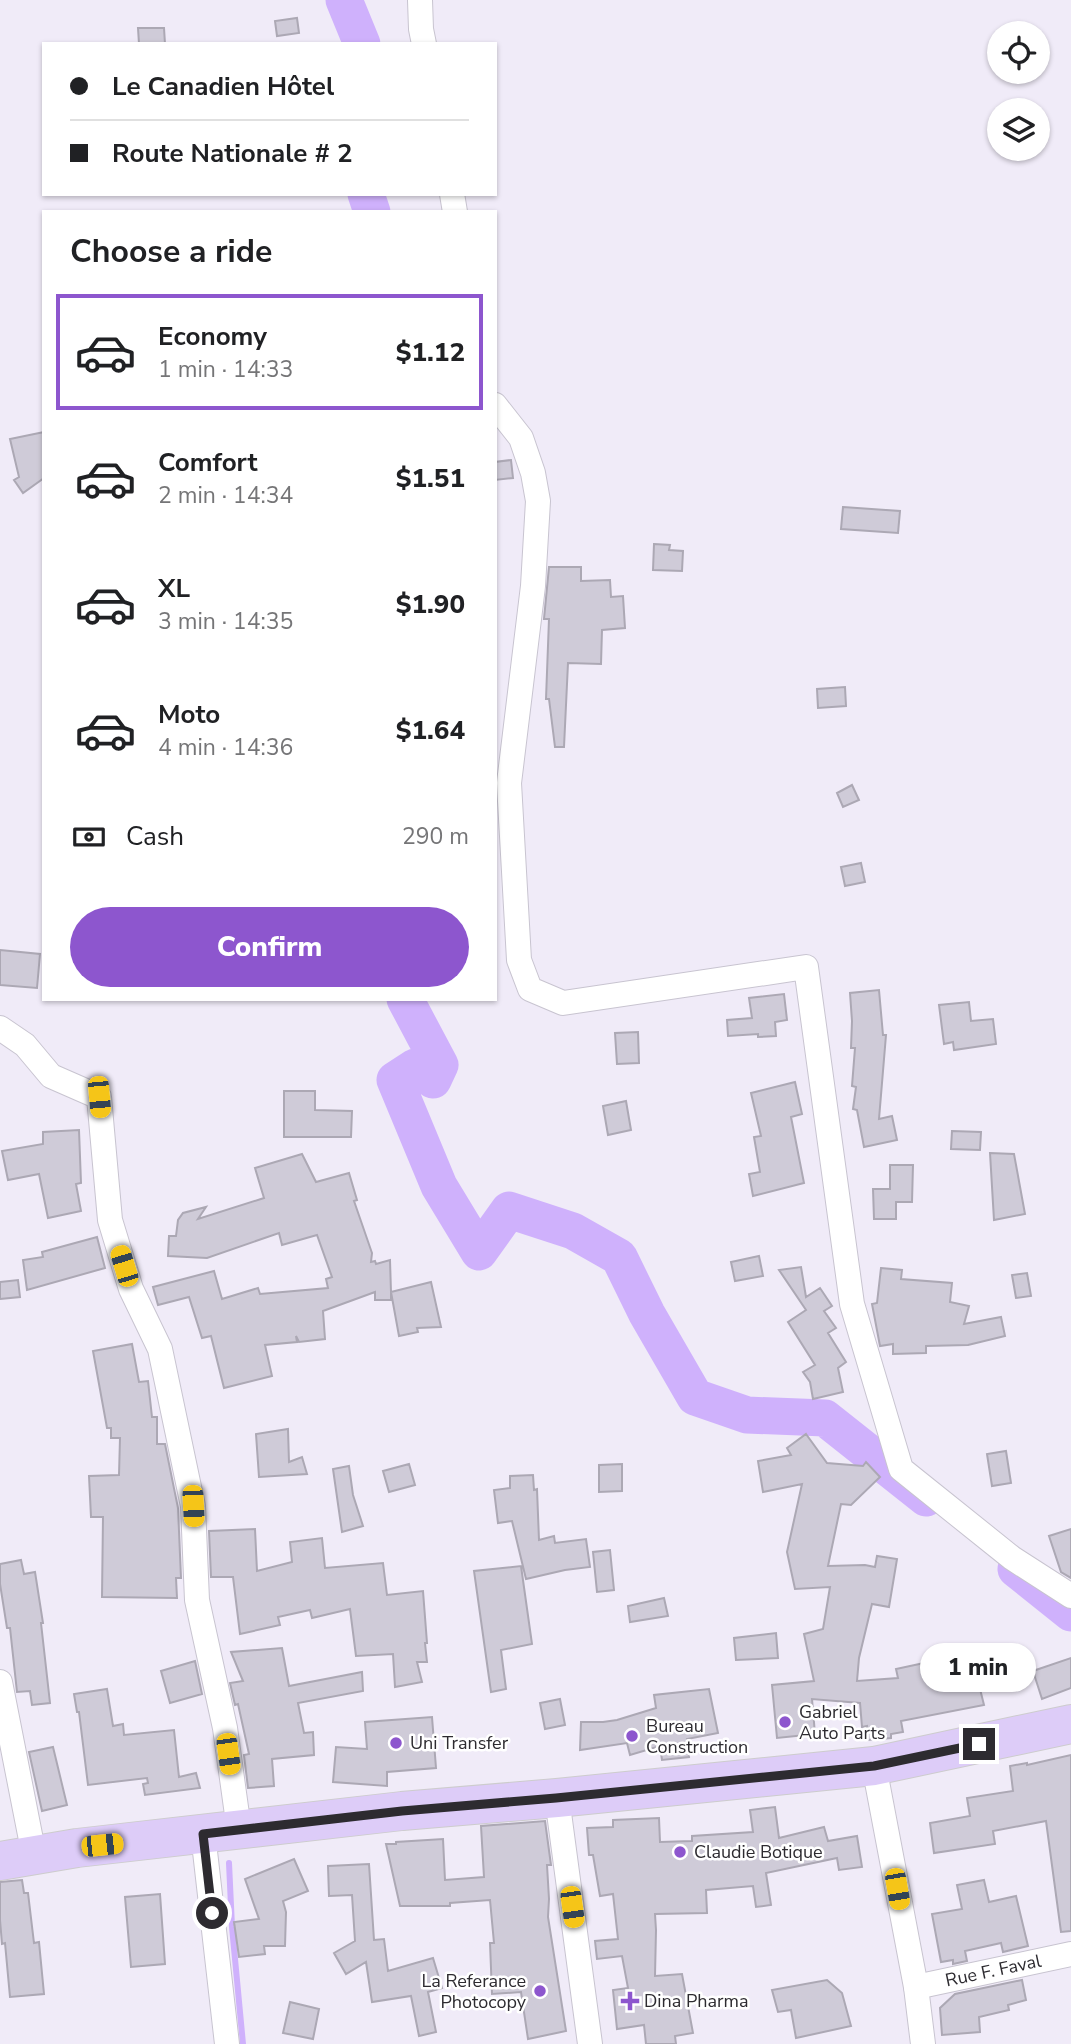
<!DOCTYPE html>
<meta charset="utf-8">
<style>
:root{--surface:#fff;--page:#f2f2f2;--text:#202124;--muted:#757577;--line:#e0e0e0;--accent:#8d56ce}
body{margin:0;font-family:"Nunito Sans",sans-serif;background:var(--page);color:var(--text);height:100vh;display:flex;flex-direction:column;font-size:26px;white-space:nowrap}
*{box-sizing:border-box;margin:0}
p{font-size:23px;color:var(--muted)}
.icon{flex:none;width:38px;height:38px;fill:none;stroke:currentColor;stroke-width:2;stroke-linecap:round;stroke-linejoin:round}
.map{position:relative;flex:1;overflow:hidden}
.details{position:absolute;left:42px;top:210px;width:455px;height:791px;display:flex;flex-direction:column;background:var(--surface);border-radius:0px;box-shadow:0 2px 5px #0004}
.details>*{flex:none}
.hud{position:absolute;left:42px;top:42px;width:455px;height:154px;border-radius:0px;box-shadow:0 2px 5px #0004;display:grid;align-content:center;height:154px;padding:0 28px;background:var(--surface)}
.tools{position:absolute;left:987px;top:21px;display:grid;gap:14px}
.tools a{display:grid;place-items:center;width:63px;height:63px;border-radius:50%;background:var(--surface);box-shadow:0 2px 5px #0004;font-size:35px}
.end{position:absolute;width:32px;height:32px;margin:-16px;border:9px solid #2d2b30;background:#fff;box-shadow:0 0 0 4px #fff}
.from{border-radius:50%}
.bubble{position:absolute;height:49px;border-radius:24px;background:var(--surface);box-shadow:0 2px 5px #0004;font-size:23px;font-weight:800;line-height:49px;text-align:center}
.car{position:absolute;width:21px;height:42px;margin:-21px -10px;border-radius:9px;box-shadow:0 0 5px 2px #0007;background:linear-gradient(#f5c518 24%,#345 0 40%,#f5c518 0 76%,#345 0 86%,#f5c518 0)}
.hud b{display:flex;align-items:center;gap:24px;height:66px;font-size:26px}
.hud b+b{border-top:2px solid var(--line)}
.hud i{width:18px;height:18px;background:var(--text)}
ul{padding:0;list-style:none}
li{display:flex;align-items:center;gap:21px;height:116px;margin:0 14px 10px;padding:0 14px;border:4px solid transparent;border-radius:0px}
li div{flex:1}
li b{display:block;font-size:26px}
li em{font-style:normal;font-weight:800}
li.on{border-color:var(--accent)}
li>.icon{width:63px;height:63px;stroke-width:1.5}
h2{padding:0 28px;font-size:32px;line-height:84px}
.pay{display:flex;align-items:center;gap:18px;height:77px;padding:0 28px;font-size:26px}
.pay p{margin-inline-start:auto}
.button{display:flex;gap:14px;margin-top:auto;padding:14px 28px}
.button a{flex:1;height:80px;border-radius:42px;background:var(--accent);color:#fff;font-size:28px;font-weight:800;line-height:80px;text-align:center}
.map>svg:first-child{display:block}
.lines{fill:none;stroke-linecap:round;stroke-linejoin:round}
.stream{stroke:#cfb1fc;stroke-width:6}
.river{stroke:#cfb1fc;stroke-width:37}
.building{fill:#cfcbd8;stroke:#aca8b4;stroke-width:2}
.street-casing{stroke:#c8c4d0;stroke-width:26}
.primary-casing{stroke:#cdcccd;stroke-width:40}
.street{stroke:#fff;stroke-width:24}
.primary{stroke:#ddccf8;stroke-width:38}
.route{stroke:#2d2b30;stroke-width:9}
.poi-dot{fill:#8d56ce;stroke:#fff;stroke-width:2.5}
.labels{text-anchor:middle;stroke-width:5;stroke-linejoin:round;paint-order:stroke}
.poi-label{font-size:18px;fill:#2d2b30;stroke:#fff;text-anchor:start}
.street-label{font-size:18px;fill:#2d2b30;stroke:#fff}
</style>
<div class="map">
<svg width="1071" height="2044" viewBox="0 0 1071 2044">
<rect width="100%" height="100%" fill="#f0ebf8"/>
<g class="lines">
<path class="stream" d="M229,1863L232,1927L243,2044"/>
<path class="river" d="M344,0L362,44
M366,194L372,212
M405,999L440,1065L433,1080L415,1067L395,1080L439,1186L479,1252L509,1210L573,1231L619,1257L647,1314L695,1397L747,1415L825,1418L926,1498
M1016,1569L1071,1613"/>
</g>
<path class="building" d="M297,18L299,33L277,36L275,21Z
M138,28H164L165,44H139Z
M44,432V478L23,493L14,480L19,477L10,439Z
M511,460L513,478L495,480V462Z
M843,507L900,511L898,533L841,529Z
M654,544L670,545L669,550L683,551L682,571L653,570Z
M549,567H581V581L610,580L611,597L623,596L625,628L602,630L601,664L568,663L564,747H555L549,699H546L549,619H544Z
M845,687L846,706L818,708L817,689Z
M852,785L859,800L843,807L837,793Z
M861,863L865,882L845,886L841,867Z
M0,950L40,954L37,988L0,985Z
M879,990L883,1035H886L879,1119L892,1116L897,1140L864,1147L857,1110L853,1109L856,1087L852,1086L855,1048H851L852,1021L850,993Z
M784,994L787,1020L775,1022L776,1036L758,1037V1034L728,1036L727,1020L752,1018L749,998Z
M969,1002L971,1021L993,1019L996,1044L954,1050L953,1042L944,1044L939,1005Z
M638,1032L639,1063L617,1064L615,1033Z
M795,1082L802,1114L791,1117L804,1183L753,1196L749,1174L760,1172L754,1137L761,1136L751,1093Z
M284,1091H315V1110L352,1111L351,1137H284Z
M626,1101L631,1130L608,1135L603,1106Z
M79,1130L81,1183L76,1184L81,1211L48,1218L39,1174L8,1180L2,1151L43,1144V1132Z
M952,1131L981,1132L980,1150L951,1149Z
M990,1153L1014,1154L1025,1214L994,1220Z
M302,1154L316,1182L349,1173L357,1200L354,1201L372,1253L371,1262L375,1261L376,1264L390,1260L391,1292L431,1282L441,1327L417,1328L418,1332L399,1336L391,1292V1300H375V1292L323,1311L325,1339L299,1342L296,1336L297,1342L265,1345L272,1376L224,1388L211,1336L202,1338L189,1297L158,1305L153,1287L214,1271L222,1299L258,1288L260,1294L328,1288L326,1279L332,1277L317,1235L282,1245L279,1233L207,1258L168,1256L169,1236H176L178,1220L183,1213L206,1207L198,1219L264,1198L255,1168Z
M890,1165H913L912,1202H896V1219H874L873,1189H890Z
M97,1237L105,1268L27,1290L23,1260L43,1257L42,1252Z
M759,1256L763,1276L735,1281L731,1262Z
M801,1267L806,1297L820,1288L832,1306L824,1311L836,1328L828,1333L846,1362L838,1368L843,1392L813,1399L810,1382L803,1372L815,1365L788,1322L806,1310L779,1270Z
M881,1268L902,1270L901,1279L952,1283L950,1302L969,1306L964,1324L1001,1317L1005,1336L968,1345L926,1346V1353L893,1354V1344L880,1346L872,1304L877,1303Z
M1027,1273L1031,1296L1016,1298L1012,1275Z
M18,1280L20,1297L0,1299V1282Z
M132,1344L139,1382L148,1381L152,1417H157V1444H165L178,1508L181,1578H176L177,1598L102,1597L103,1517H91L89,1476L119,1475L120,1438H111V1428H107L93,1351Z
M288,1429L289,1462L302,1457L307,1474L259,1477L256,1434Z
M806,1434L827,1463L863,1466L866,1462L880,1477L851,1505L841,1504L828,1566L865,1565L875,1567L877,1556L897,1559L889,1607L872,1604L859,1658L857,1681L898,1678L896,1669L938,1660L940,1672L995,1659L993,1653L1008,1647L1011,1655L1020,1653L1024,1664L993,1674L997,1683L980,1689L984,1705L901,1721L903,1732L891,1734V1738L868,1740L867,1726L862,1727L860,1703L812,1699L815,1734L777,1738L772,1685L814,1681L804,1634L823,1629L830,1587L795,1589L787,1552L802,1484L763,1492L758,1461L791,1455L787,1448Z
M1006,1451L1011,1483L992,1486L987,1454Z
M409,1464L415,1485L389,1492L383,1471Z
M622,1464V1491L599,1492V1465Z
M349,1466L353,1495L363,1526L342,1532L333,1469Z
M533,1475L534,1490L537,1489L539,1540L554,1536L555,1543L586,1539L590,1567L565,1570L526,1579L512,1521L498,1523L494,1490L510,1488V1476Z
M255,1529L257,1571L292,1562L290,1542L322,1538L325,1568L383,1563L387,1595L423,1591L427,1643H425L427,1662H417L422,1682L395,1687L393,1654L356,1656L350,1609L312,1618L310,1610L278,1617L280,1625L240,1634L233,1577H211L209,1531Z
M1071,1529V1578L1061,1572L1049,1536Z
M610,1550L614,1590L597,1592L593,1552Z
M21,1560L24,1574L35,1572L43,1623H41L50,1703L32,1705L30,1691L17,1692L10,1628H7L0,1584V1564Z
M521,1566L532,1644L501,1650L506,1689L491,1692L474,1571Z
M664,1598L668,1616L630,1622L628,1606Z
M776,1633L778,1658L736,1660L734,1638Z
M282,1648L289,1686L362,1672L363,1691L298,1703L304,1733L313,1732L314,1755L272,1759L274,1786L248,1788L244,1755L249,1754L238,1704L235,1705L230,1683L243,1681L231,1652Z
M1071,1658V1688L1042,1699L1033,1671Z
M195,1661L202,1694L170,1703L161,1671Z
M107,1689L113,1726L123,1724L124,1735L174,1730L179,1777L196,1773L200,1788L145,1795L143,1784L148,1783L147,1778L88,1785L79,1712H77L74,1694Z
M709,1689L718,1733L687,1739L689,1757L662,1760L660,1746L630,1755L627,1743L580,1750L581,1722H603L617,1720L656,1708L654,1695Z
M560,1699L565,1725L545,1729L540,1703Z
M432,1717L436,1768L387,1772V1786L333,1782L336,1747L367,1749L365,1722Z
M53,1747L67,1805L42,1811L29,1752Z
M1071,1755V1931L1061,1932L1046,1821L993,1831L995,1844L934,1853L930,1823L970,1816L967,1798L1013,1791L1010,1766L1027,1763V1765Z
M775,1807L779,1838L824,1827L828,1841L857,1836L862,1867L839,1870L837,1858L766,1873L771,1905L756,1907L753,1886L706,1890L707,1913L655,1914L656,1930L655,1976L682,1974L693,2033L675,2036L676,2044H646L644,2025L617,2029L613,1990L628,1988L622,1956L597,1959L595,1941L618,1939L613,1894L600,1896L593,1855H589L587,1828L613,1827V1820L659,1818L660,1842L692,1841V1836L753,1832L750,1810Z
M545,1821L551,1865H547L549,1899L548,1917L566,2031L528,2039L521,1992L492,1994L490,1943H494L490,1900L450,1903V1906H400L386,1844H396V1842L443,1839L445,1880L484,1877L481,1826Z
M294,1859L308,1891L283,1901L286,1912L285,1946H264L265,1954L239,1957L234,1922L259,1919L245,1879Z
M369,1864L374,1940L384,1939L388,1971L433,1958L442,1988L428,1992L436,2032L419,2036L411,1996L372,2002L366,1962L346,1974L334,1953L355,1941L352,1895L329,1896L328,1866Z
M22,1880L24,1893H28L34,1943L39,1942L44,1994L10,1997L5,1943L2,1944L0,1920V1882Z
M984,1880L989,1902L1016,1896L1028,1946L1003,1952L1001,1943L965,1951L967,1961L953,1964V1960L941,1962L932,1914L962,1909L957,1885Z
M160,1894L165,1964L131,1967L125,1897Z
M827,1980L842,1993L851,2026L796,2038L791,2010L778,2012L772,1990Z
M1022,1980L1026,2000L1008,2005L1009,2010L979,2017L980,2032L942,2035L940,2008L955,1994Z
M290,2002L319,2009L313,2039L283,2033Z"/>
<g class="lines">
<defs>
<g id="street">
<path d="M420,0L421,29L424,44"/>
<path d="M452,194L455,212"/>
<path d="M495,405L521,438L533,473L538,501L533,586L509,783L519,960L530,989L563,1003L806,967L852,1304L901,1469L1012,1558L1071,1596"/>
<path d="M0,1028L25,1045L51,1076L99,1097L110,1220L131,1289L160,1349L193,1506L197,1600L225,1728L239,1829"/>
<path d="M0,1682L34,1855"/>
<path d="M874,1766L916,1987L923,2044"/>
<path d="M557,1798L590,2044"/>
<path d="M203,1834L227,2044"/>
<path id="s1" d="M916,1987L1071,1954"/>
</g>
<path id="primary" d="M0,1861L77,1848L402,1811L557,1798L874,1766L1071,1724"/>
</defs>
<use href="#street" class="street-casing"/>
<use href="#primary" class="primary-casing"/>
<use href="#street" class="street"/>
<use href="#primary" class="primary"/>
</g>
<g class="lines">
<path class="route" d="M212,1913L203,1834L402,1811L556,1798L874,1766L979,1744"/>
</g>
<g class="poi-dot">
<circle cx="785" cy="1722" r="7"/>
<circle cx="632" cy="1736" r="7"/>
<circle cx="396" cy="1743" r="7"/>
<circle cx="680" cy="1852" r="7"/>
<circle cx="540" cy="1991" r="7"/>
<path d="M626.5 1990.5h7v7h7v7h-7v7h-7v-7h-7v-7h7z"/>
</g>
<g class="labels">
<g class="poi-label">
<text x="799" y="1718">Gabriel<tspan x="799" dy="21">Auto Parts</tspan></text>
<text x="646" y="1732">Bureau<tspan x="646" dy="21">Construction</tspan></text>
<text x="410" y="1749">Uni Transfer</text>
<text x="694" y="1858">Claudie Botique</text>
<text x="526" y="1987" text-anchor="end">La Referance<tspan x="526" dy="21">Photocopy</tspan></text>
<text x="644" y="2007">Dina Pharma</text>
</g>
<g class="street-label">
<text dy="6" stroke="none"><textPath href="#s1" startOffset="79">Rue F. Faval</textPath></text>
</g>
</g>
</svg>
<div class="tools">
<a><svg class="icon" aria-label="locate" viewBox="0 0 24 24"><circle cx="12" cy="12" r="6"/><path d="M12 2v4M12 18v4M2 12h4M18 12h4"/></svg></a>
<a><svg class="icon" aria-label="layers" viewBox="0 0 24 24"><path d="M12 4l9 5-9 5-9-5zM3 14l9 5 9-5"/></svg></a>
</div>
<i class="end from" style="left:212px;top:1913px"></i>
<i class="end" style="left:979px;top:1744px"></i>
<div class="bubble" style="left:920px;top:1643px;width:116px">1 min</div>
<i class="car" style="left:99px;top:1097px;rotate:175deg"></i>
<i class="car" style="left:124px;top:1266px;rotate:343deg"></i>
<i class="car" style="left:193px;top:1506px;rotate:177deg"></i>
<i class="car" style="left:228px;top:1754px;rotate:172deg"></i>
<i class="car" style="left:102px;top:1845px;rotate:84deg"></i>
<i class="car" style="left:897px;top:1889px;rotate:170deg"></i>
<i class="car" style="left:572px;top:1907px;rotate:172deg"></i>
<div class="hud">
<b><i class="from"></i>Le Canadien Hôtel</b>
<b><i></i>Route Nationale # 2</b>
</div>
<section class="details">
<h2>Choose a ride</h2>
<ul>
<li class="on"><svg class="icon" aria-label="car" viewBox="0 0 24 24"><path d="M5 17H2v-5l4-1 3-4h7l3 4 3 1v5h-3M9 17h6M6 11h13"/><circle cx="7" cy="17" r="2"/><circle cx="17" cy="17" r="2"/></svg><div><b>Economy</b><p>1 min · 14:33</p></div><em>$1.12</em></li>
<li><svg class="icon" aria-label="car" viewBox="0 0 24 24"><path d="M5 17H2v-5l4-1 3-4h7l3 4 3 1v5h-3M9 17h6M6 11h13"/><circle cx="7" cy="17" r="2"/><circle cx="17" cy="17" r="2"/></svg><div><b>Comfort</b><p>2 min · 14:34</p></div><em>$1.51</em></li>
<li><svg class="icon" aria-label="car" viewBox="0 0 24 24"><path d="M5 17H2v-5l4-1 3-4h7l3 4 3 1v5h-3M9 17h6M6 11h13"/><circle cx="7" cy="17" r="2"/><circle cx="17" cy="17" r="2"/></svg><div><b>XL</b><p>3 min · 14:35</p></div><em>$1.90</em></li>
<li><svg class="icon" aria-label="car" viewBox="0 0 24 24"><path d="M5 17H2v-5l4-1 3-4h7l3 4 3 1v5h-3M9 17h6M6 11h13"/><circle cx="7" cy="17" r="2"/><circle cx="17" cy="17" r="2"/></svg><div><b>Moto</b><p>4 min · 14:36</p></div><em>$1.64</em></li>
</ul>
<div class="pay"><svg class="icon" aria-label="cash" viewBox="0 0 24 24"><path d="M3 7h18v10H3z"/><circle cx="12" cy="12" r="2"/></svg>Cash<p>290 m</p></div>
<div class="button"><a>Confirm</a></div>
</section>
</div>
